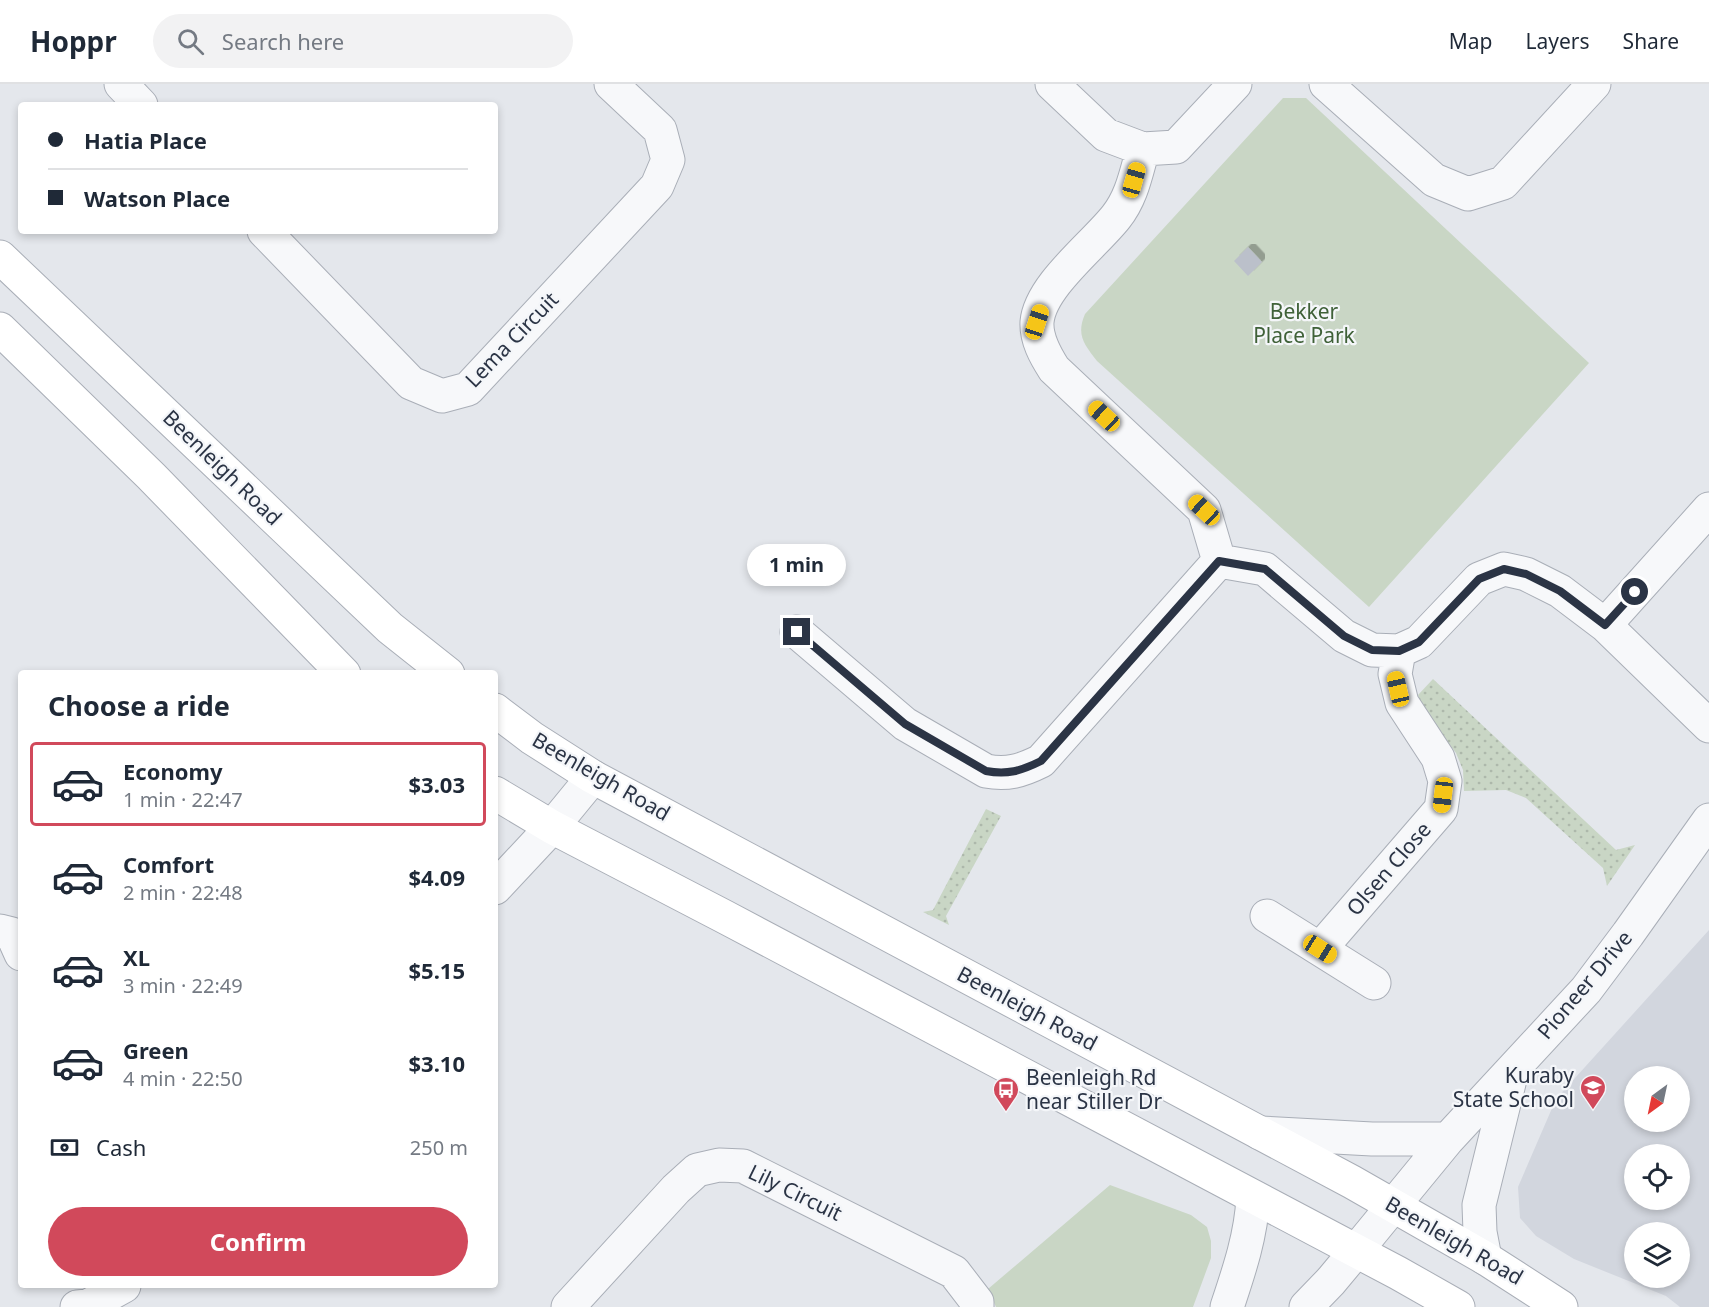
<!DOCTYPE html>
<meta charset="utf-8">
<style>
:root{--surface:#fff;--page:#f2f2f3;--text:#1f2937;--muted:#747a83;--line:#e0e1e3;--accent:#d1495b}
body{margin:0;font-family:"Noto Sans",sans-serif;background:var(--page);color:var(--text);height:100vh;display:flex;flex-direction:column;font-size:22px;white-space:nowrap}
*{box-sizing:border-box;margin:0}
p{font-size:20px;color:var(--muted)}
.icon{flex:none;width:33px;height:33px;fill:none;stroke:currentColor;stroke-width:2;stroke-linecap:round;stroke-linejoin:round}
.map{position:relative;flex:1;overflow:hidden}
.panel{position:absolute;left:18px;top:586px;width:480px;height:618px;display:flex;flex-direction:column;background:var(--surface);border-radius:6px;box-shadow:0 3px 9px #0003}
.panel>*{flex:none}
.guide{position:absolute;left:18px;top:18px;width:480px;height:132px;border-radius:6px;box-shadow:0 3px 9px #0003;display:grid;align-content:center;height:132px;padding:0 30px;background:var(--surface)}
.needle{width:39px;rotate:213deg}
.fabs{position:absolute;left:1624px;top:982px;display:grid;gap:12px}
.fabs a{display:grid;place-items:center;width:66px;height:66px;border-radius:50%;background:var(--surface);box-shadow:0 3px 9px #0003;font-size:30px}
.end{position:absolute;width:27px;height:27px;margin:-14px;border:8px solid #2b3445;background:#fff;box-shadow:0 0 0 3px #fff}
.from{border-radius:50%}
.bubble{position:absolute;height:42px;border-radius:21px;background:var(--surface);box-shadow:0 3px 9px #0003;font-size:20px;font-weight:700;line-height:42px;text-align:center}
.car{position:absolute;width:18px;height:36px;margin:-18px -9px;border-radius:8px;box-shadow:0 0 4px 2px #0007;background:linear-gradient(#f5c518 24%,#345 0 40%,#f5c518 0 76%,#345 0 86%,#f5c518 0)}
.guide b{display:flex;align-items:center;gap:21px;height:57px;font-size:22px}
.guide b+b{border-top:2px solid var(--line)}
.guide i{width:15px;height:15px;background:var(--text)}
ul{padding:0;list-style:none}
li{display:flex;align-items:center;gap:18px;height:84px;margin:0 12px 9px;padding:0 18px;border:3px solid transparent;border-radius:6px}
li div{flex:1}
li b{display:block;font-size:22px}
li em{font-style:normal;font-weight:700}
li.on{border-color:var(--accent)}
li>.icon{width:54px;height:54px;stroke-width:1.5}
h2{padding:0 30px;font-size:27px;line-height:72px}
.pay{display:flex;align-items:center;gap:15px;height:66px;padding:0 30px;font-size:22px}
.pay p{margin-inline-start:auto}
.button{display:flex;gap:12px;margin-top:auto;padding:12px 30px}
.button a{flex:1;height:69px;border-radius:36px;background:var(--accent);color:#fff;font-size:24px;font-weight:700;line-height:69px;text-align:center}
header{display:flex;align-items:center;gap:36px;box-sizing:border-box;height:84px;padding:0 30px;background:var(--surface);border-bottom:2px solid var(--line)}
header strong{font-size:28px}
nav{display:flex;gap:33px;margin-inline-start:auto;font-size:21px}
.search{width:420px;height:54px;background:var(--page);display:flex;align-items:center;gap:15px;box-sizing:border-box;padding:0 21px;border-radius:33px;color:var(--muted);font-size:22px}
.map>svg:first-child{display:block}
.built{fill:#d2d6de;fill-rule:evenodd}
.grass{fill:url(#grass-dots)}
.green{fill:#c9d6c5}
.building{fill:#bbc0ca;filter:url(#shadow)}
.lines{fill:none;stroke-linecap:round;stroke-linejoin:round}
.minor-casing{stroke:#a9aeb7;stroke-width:35}
.tertiary-casing{stroke:#a9aeb7;stroke-width:35}
.secondary-casing{stroke:#a9aeb7;stroke-width:35}
.minor{stroke:#f7f8fa;stroke-width:33}
.tertiary{stroke:#f7f8fa;stroke-width:33}
.secondary{stroke:#fff;stroke-width:33}
.route{stroke:#2b3445;stroke-width:8}
.labels{text-anchor:middle;stroke-width:4.5;stroke-linejoin:round;paint-order:stroke}
.park-label{font-size:21px;fill:#3f6138;stroke:#f4f6f9}
.street-label{font-size:21px;fill:#2b3445;stroke:#f4f6f9}
.poi-label{font-size:21px;fill:#2b3445;stroke:#f4f6f9;text-anchor:end}
</style>
<header>
<strong>Hoppr</strong>
<div class="search"><svg class="icon" aria-label="search" viewBox="0 0 24 24"><circle cx="10" cy="10" r="6"/><path d="M15 15l6 6"/></svg>Search here</div>
<nav><a>Map</a><a>Layers</a><a>Share</a></nav>
</header>
<div class="map">
<svg width="1709" height="1223" viewBox="0 0 1709 1223">
<defs>
<pattern id="grass-dots" width="8" height="8" patternUnits="userSpaceOnUse" patternTransform="scale(1.5)"><rect width="8" height="8" fill="#c9d6c5"/><path d="M2 2h.1M6 6h.1" fill="none" stroke="#adb8ab" stroke-width="1.8" stroke-linecap="round"/></pattern>
<filter id="shadow"><feDropShadow dx="5.5" dy="-5.5" stdDeviation="0" flood-color="#0004"/></filter>
</defs>
<rect width="100%" height="100%" fill="#e4e7ec"/>
<path class="built" d="M1709,846V1223H1680L1666,1212L1574,1175L1536,1152L1520,1134L1518,1103L1556,1015ZM1635,993H1680V1038H1635ZM1635,1071H1680V1116H1635ZM1635,1149H1680V1194H1635Z"/>
<path class="grass" d="M1433,595L1616,766L1635,761L1607,802L1603,784L1526,714L1506,706L1464,707L1463,686L1456,669L1422,625L1418,611Z
M986,725L1001,732L946,832L949,841L923,828L933,826Z"/>
<path class="green" d="M1283,14H1306L1589,279L1369,523L1097,277C1084,260 1076,251 1085,230Z
M1110,1101L1191,1131L1207,1143L1211,1157V1174L1193,1223H996L988,1205Z"/>
<path class="building" d="M1248,163L1262,178L1248,192L1234,177Z"/>
<g class="lines">
<defs>
<path id="minor" d="M121,0L141,21
M1052,0L1106,51L1143,65L1176,63L1235,0
M1326,0L1434,96L1468,110L1503,99L1594,0
M1143,65C1136,89 1132,113 1116,133C1094,161 1040,202 1037,238C1036,255 1045,271 1054,285L1204,426L1219,477L1265,485L1344,552L1372,566L1399,567L1419,558L1479,495L1504,485L1526,490L1560,507L1605,541L1709,642
M264,147L411,299L442,312L468,305L657,102L668,76L660,46L611,0
M1605,541L1709,425
M797,548L905,640L986,687C1007,691 1021,687 1041,677L1219,477
M495,804L552,743L593,693
M1267,832L1374,899
M0,847L12,850L21,870
M1320,865L1441,725L1445,697L1438,674L1402,619L1395,590L1399,567
M77,1223L88,1222L124,1202
M568,1223L676,1105L697,1086L719,1081L743,1082L954,1188L977,1218V1223
M1227,1223C1239,1187 1251,1152 1253,1114
M1306,1223L1331,1197L1356,1167"/>
<path id="tertiary" d="M1260,1049L1372,1055H1448
M1356,1167L1448,1055L1586,906L1628,850L1709,736
M1485,1174L1480,1148L1479,1121L1512,987"/>
<path id="secondary" d="M0,173L390,544L448,590
M0,245L151,392L344,590
M495,626L532,654L593,693L1352,1098L1485,1174L1561,1223
M495,709L552,743L725,833L1398,1189L1458,1223"/>
</defs>
<use href="#minor" class="minor-casing"/>
<use href="#tertiary" class="tertiary-casing"/>
<use href="#secondary" class="secondary-casing"/>
<use href="#minor" class="minor"/>
<use href="#tertiary" class="tertiary"/>
<use href="#secondary" class="secondary"/>
</g>
<g class="lines">
<path class="route" d="M797,548L905,640L986,687C1007,691 1021,687 1041,677L1219,477L1265,485L1344,552L1372,566L1399,567L1419,558L1479,495L1504,485L1526,490L1560,507L1605,541L1635,508"/>
</g>
<defs>
<symbol id="school-pin" viewBox="-11 -11 22 30"><path d="M0 17L-7.5 6A9.5 9.5 0 1 1 7.5 6Z" fill="#d1495b" stroke="#f4f6f9"/><path d="M0-5L7-2L0 1L-7-2ZM-4 1L0 2.5L4 1V4Q0 6-4 4Z" fill="#fff"/></symbol>
<symbol id="bus-pin" viewBox="-11 -11 22 30"><path d="M0 17L-7.5 6A9.5 9.5 0 1 1 7.5 6Z" fill="#d1495b" stroke="#f4f6f9"/><path d="M-5-6H5V4H4V6H2V4H-2V6H-4V4H-5ZM-3.5-4V0h7V-4ZM-3.5 1.2v1.5H-2V1.2ZM2 1.2v1.5H3.5V1.2Z" fill="#fff"/></symbol>
</defs>
<g fill-rule="evenodd">
<use href="#school-pin" x="1578" y="989" width="30" height="40"/>
<use href="#bus-pin" x="991" y="991" width="30" height="40"/>
</g>
<g class="labels">
<g class="park-label">
<text x="1304" y="235">Bekker<tspan x="1304" dy="24">Place Park</tspan></text>
</g>
<g class="street-label">
<text transform="translate(512 256) rotate(-46)" y="7">Lema Circuit</text>
<text transform="translate(222 384) rotate(44)" y="7">Beenleigh Road</text>
<text transform="translate(601 693) rotate(30)" y="7">Beenleigh Road</text>
<text transform="translate(1389 785) rotate(-49)" y="7">Olsen Close</text>
<text transform="translate(1585 901) rotate(-50)" y="7">Pioneer Drive</text>
<text transform="translate(1027 925) rotate(28)" y="7">Beenleigh Road</text>
<text transform="translate(795 1109) rotate(26)" y="7">Lily Circuit</text>
<text transform="translate(1454 1157) rotate(30)" y="7">Beenleigh Road</text>
</g>
<g class="poi-label">
<text x="1574" y="999">Kuraby<tspan x="1574" dy="24">State School</tspan></text>
<text x="1026" y="1001" text-anchor="start">Beenleigh Rd<tspan x="1026" dy="24">near Stiller Dr</tspan></text>
</g>
</g>
</svg>
<div class="fabs">
<a><svg class="needle" viewBox="-14 -14 28 28"><path d="M0-13l5 13h-10z" fill="#e53935"/><path d="M0 13l5-13h-10z" fill="#747a83"/></svg></a>
<a><svg class="icon" aria-label="locate" viewBox="0 0 24 24"><circle cx="12" cy="12" r="6"/><path d="M12 2v4M12 18v4M2 12h4M18 12h4"/></svg></a>
<a><svg class="icon" aria-label="layers" viewBox="0 0 24 24"><path d="M12 4l9 5-9 5-9-5zM3 14l9 5 9-5"/></svg></a>
</div>
<i class="end from" style="left:1635px;top:508px"></i>
<i class="end" style="left:797px;top:548px"></i>
<div class="bubble" style="left:747px;top:460px;width:99px">1 min</div>
<i class="car" style="left:1134px;top:96px;rotate:16deg"></i>
<i class="car" style="left:1037px;top:238px;rotate:18deg"></i>
<i class="car" style="left:1104px;top:332px;rotate:313deg"></i>
<i class="car" style="left:1204px;top:426px;rotate:313deg"></i>
<i class="car" style="left:1398px;top:605px;rotate:347deg"></i>
<i class="car" style="left:1443px;top:711px;rotate:187deg"></i>
<i class="car" style="left:1320px;top:865px;rotate:122deg"></i>
<div class="guide">
<b><i class="from"></i>Hatia Place</b>
<b><i></i>Watson Place</b>
</div>
<section class="panel">
<h2>Choose a ride</h2>
<ul>
<li class="on"><svg class="icon" aria-label="car" viewBox="0 0 24 24"><path d="M5 17H2v-5l4-1 3-4h7l3 4 3 1v5h-3M9 17h6M6 11h13"/><circle cx="7" cy="17" r="2"/><circle cx="17" cy="17" r="2"/></svg><div><b>Economy</b><p>1 min · 22:47</p></div><em>$3.03</em></li>
<li><svg class="icon" aria-label="car" viewBox="0 0 24 24"><path d="M5 17H2v-5l4-1 3-4h7l3 4 3 1v5h-3M9 17h6M6 11h13"/><circle cx="7" cy="17" r="2"/><circle cx="17" cy="17" r="2"/></svg><div><b>Comfort</b><p>2 min · 22:48</p></div><em>$4.09</em></li>
<li><svg class="icon" aria-label="car" viewBox="0 0 24 24"><path d="M5 17H2v-5l4-1 3-4h7l3 4 3 1v5h-3M9 17h6M6 11h13"/><circle cx="7" cy="17" r="2"/><circle cx="17" cy="17" r="2"/></svg><div><b>XL</b><p>3 min · 22:49</p></div><em>$5.15</em></li>
<li><svg class="icon" aria-label="car" viewBox="0 0 24 24"><path d="M5 17H2v-5l4-1 3-4h7l3 4 3 1v5h-3M9 17h6M6 11h13"/><circle cx="7" cy="17" r="2"/><circle cx="17" cy="17" r="2"/></svg><div><b>Green</b><p>4 min · 22:50</p></div><em>$3.10</em></li>
</ul>
<div class="pay"><svg class="icon" aria-label="cash" viewBox="0 0 24 24"><path d="M3 7h18v10H3z"/><circle cx="12" cy="12" r="2"/></svg>Cash<p>250 m</p></div>
<div class="button"><a>Confirm</a></div>
</section>
</div>
